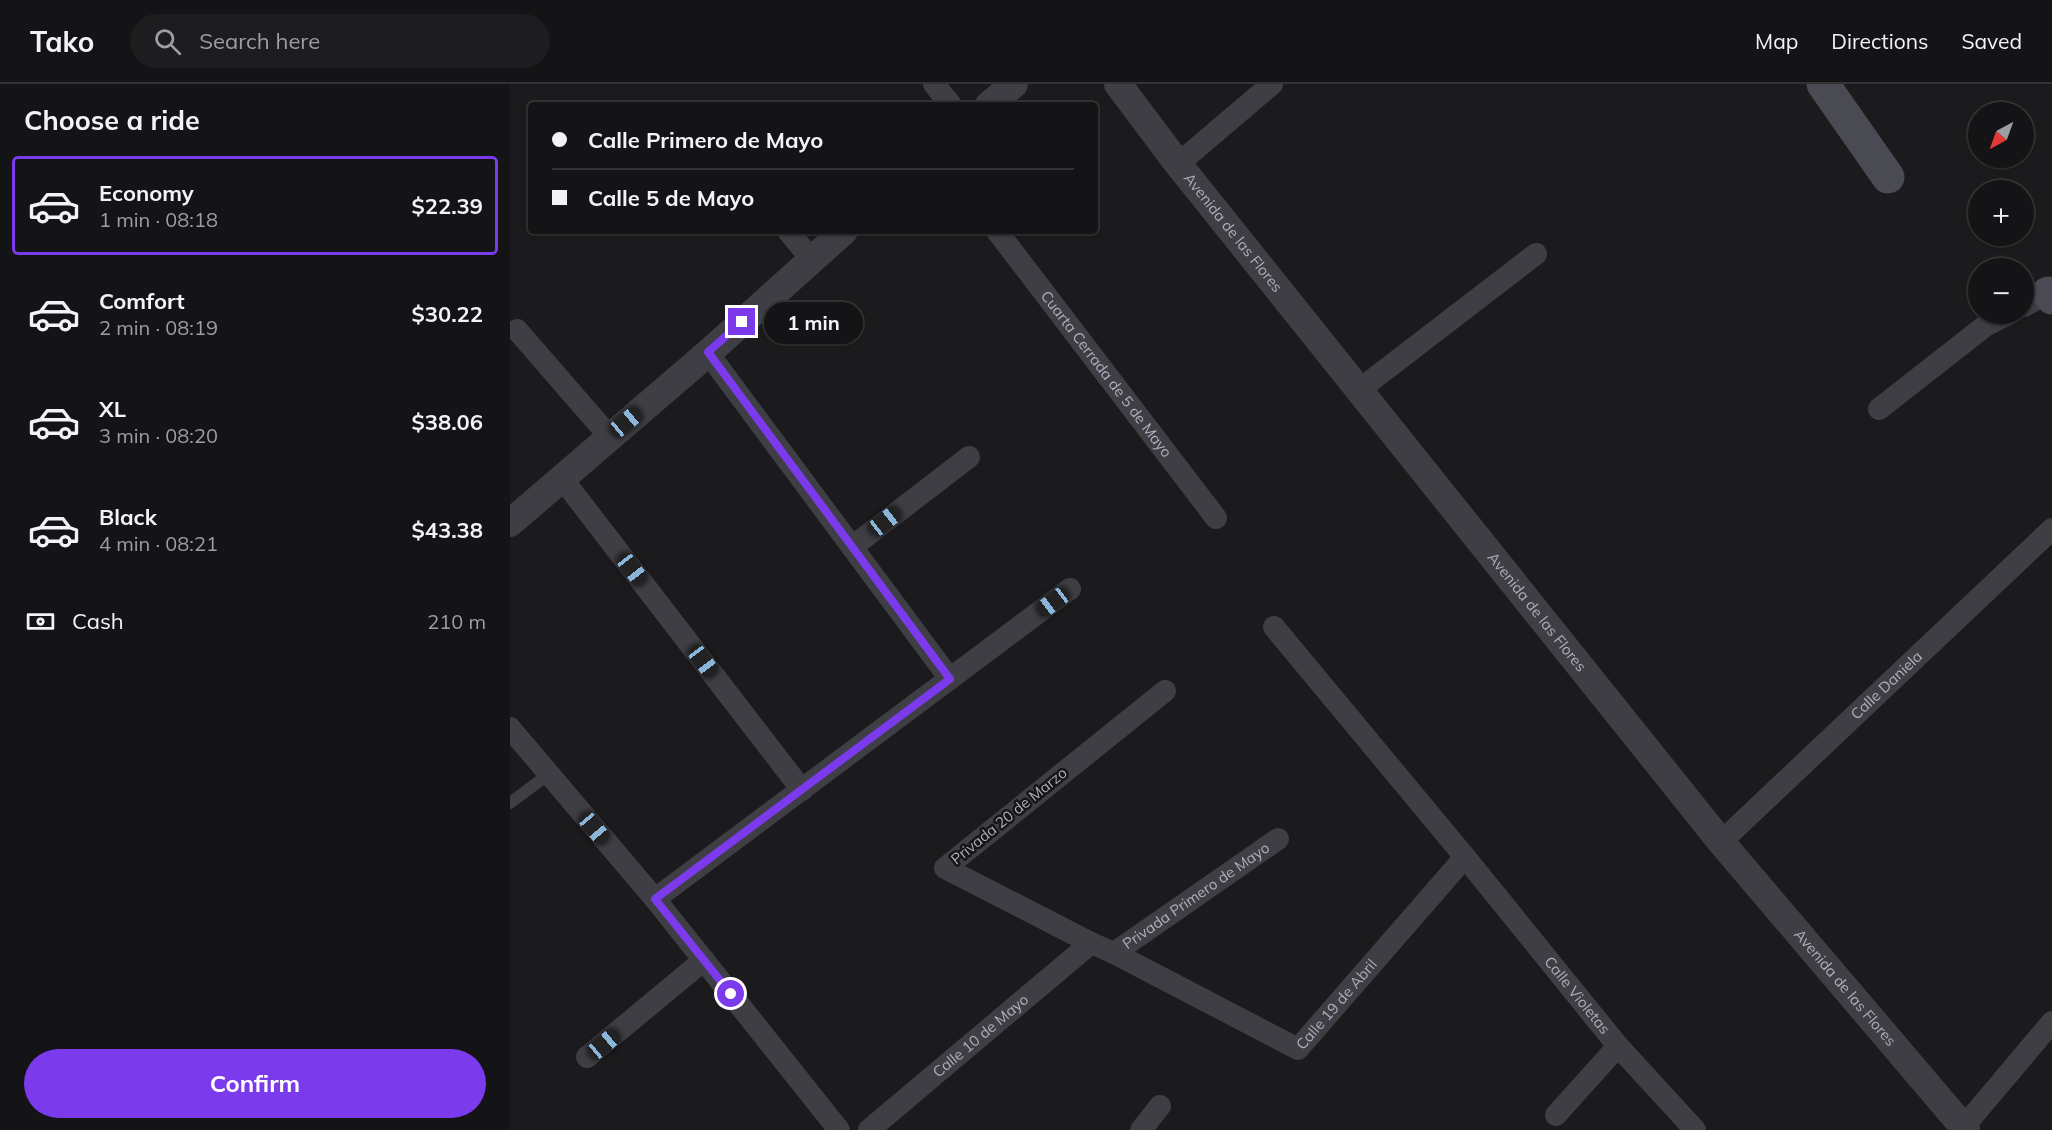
<!DOCTYPE html>
<meta charset="utf-8">
<style>
:root{--surface:#141416;--page:#1d1d1f;--text:#f1f3f6;--muted:#9d9ea1;--line:#333335;--accent:#7c3aed}
body{margin:0;font-family:Mulish,sans-serif;background:var(--page);color:var(--text);height:100vh;display:flex;flex-direction:column;font-size:22px;white-space:nowrap}
*{box-sizing:border-box;margin:0}
p{font-size:20px;color:var(--muted)}
.icon{flex:none;width:33px;height:33px;fill:none;stroke:currentColor;stroke-width:2;stroke-linecap:round;stroke-linejoin:round}
.map{position:relative;flex:1;overflow:hidden}
.details{display:flex;flex-direction:column;background:var(--surface);width:510px}
.details>*{flex:none}
.guide{position:absolute;left:18px;top:18px;width:570px;height:132px;border-radius:6px;box-shadow:0 2px 4px #0004,0 0 0 2px var(--line);display:grid;align-content:center;height:132px;padding:0 24px;background:var(--surface)}
.needle{width:39px;rotate:221deg}
.tools{position:absolute;left:1458px;top:18px;display:grid;gap:12px}
.tools a{display:grid;place-items:center;width:66px;height:66px;border-radius:50%;background:var(--surface);box-shadow:0 2px 4px #0004,0 0 0 2px var(--line);font-size:30px}
.end{position:absolute;width:27px;height:27px;margin:-14px;border:8px solid #7c3aed;background:#fff;box-shadow:0 0 0 3px #fff}
.from{border-radius:50%}
.bubble{position:absolute;height:42px;border-radius:21px;background:var(--surface);box-shadow:0 2px 4px #0004,0 0 0 2px var(--line);font-size:20px;font-weight:700;line-height:42px;text-align:center}
.car{position:absolute;width:18px;height:36px;margin:-18px -9px;border-radius:8px;box-shadow:0 0 4px 2px #0007;background:linear-gradient(#222 24%,#8ab4d8 0 40%,#222 0 76%,#8ab4d8 0 86%,#222 0)}
.guide b{display:flex;align-items:center;gap:21px;height:57px;font-size:22px}
.guide b+b{border-top:2px solid var(--line)}
.guide i{width:15px;height:15px;background:var(--text)}
ul{padding:0;list-style:none}
li{display:flex;align-items:center;gap:18px;height:99px;margin:0 12px 9px;padding:0 12px;border:3px solid transparent;border-radius:6px}
li div{flex:1}
li b{display:block;font-size:22px}
li em{font-style:normal;font-weight:700}
li.active{border-color:var(--accent)}
li>.icon{width:54px;height:54px;stroke-width:1.5}
h2{padding:0 24px;font-size:27px;line-height:72px}
.pay{display:flex;align-items:center;gap:15px;height:66px;padding:0 24px;font-size:22px}
.pay p{margin-inline-start:auto}
.action{display:flex;gap:12px;margin-top:auto;padding:12px 24px}
.action a{flex:1;height:69px;border-radius:36px;background:var(--accent);color:#fff;font-size:24px;font-weight:700;line-height:69px;text-align:center}
header{display:flex;align-items:center;gap:36px;box-sizing:border-box;height:84px;padding:0 30px;background:var(--surface);border-bottom:2px solid var(--line)}
header strong{font-size:28px}
nav{display:flex;gap:33px;margin-inline-start:auto;font-size:21px}
.search{width:420px;height:54px;background:var(--page);display:flex;align-items:center;gap:15px;box-sizing:border-box;padding:0 21px;border-radius:33px;color:var(--muted);font-size:22px}
main{display:flex;flex:1;min-height:0}
.map>svg:first-child{display:block}
.lines{fill:none;stroke-linecap:round;stroke-linejoin:round}
.service{stroke:#3e3e44;stroke-width:12}
.minor{stroke:#3e3e44;stroke-width:22}
.tertiary{stroke:#3e3e44;stroke-width:28}
.secondary{stroke:#4a4a52;stroke-width:33}
.route{stroke:#7c3aed;stroke-width:8}
.labels{text-anchor:middle;stroke-width:5;stroke-linejoin:round;paint-order:stroke}
.street-label{font-size:15px;fill:#aeafbc;stroke:#161618}
</style>
<header>
<strong>Tako</strong>
<div class="search"><svg class="icon" aria-label="search" viewBox="0 0 24 24"><circle cx="10" cy="10" r="6"/><path d="M15 15l6 6"/></svg>Search here</div>
<nav><a>Map</a><a>Directions</a><a>Saved</a></nav>
</header>
<main>
<section class="details">
<h2>Choose a ride</h2>
<ul>
<li class="active"><svg class="icon" aria-label="car" viewBox="0 0 24 24"><path d="M5 17H2v-5l4-1 3-4h7l3 4 3 1v5h-3M9 17h6M6 11h13"/><circle cx="7" cy="17" r="2"/><circle cx="17" cy="17" r="2"/></svg><div><b>Economy</b><p>1 min · 08:18</p></div><em>$22.39</em></li>
<li><svg class="icon" aria-label="car" viewBox="0 0 24 24"><path d="M5 17H2v-5l4-1 3-4h7l3 4 3 1v5h-3M9 17h6M6 11h13"/><circle cx="7" cy="17" r="2"/><circle cx="17" cy="17" r="2"/></svg><div><b>Comfort</b><p>2 min · 08:19</p></div><em>$30.22</em></li>
<li><svg class="icon" aria-label="car" viewBox="0 0 24 24"><path d="M5 17H2v-5l4-1 3-4h7l3 4 3 1v5h-3M9 17h6M6 11h13"/><circle cx="7" cy="17" r="2"/><circle cx="17" cy="17" r="2"/></svg><div><b>XL</b><p>3 min · 08:20</p></div><em>$38.06</em></li>
<li><svg class="icon" aria-label="car" viewBox="0 0 24 24"><path d="M5 17H2v-5l4-1 3-4h7l3 4 3 1v5h-3M9 17h6M6 11h13"/><circle cx="7" cy="17" r="2"/><circle cx="17" cy="17" r="2"/></svg><div><b>Black</b><p>4 min · 08:21</p></div><em>$43.38</em></li>
</ul>
<div class="pay"><svg class="icon" aria-label="cash" viewBox="0 0 24 24"><path d="M3 7h18v10H3z"/><circle cx="12" cy="12" r="2"/></svg>Cash<p>210 m</p></div>
<div class="action"><a>Confirm</a></div>
</section>
<div class="map">
<svg width="1542" height="1046" viewBox="0 0 1542 1046">
<rect width="100%" height="100%" fill="#1b1b1d"/>
<g class="lines">
<path class="service" d="M0,719L39,690"/>
<g class="minor">
<path d="M424,0L441,21"/>
<path d="M668,80L762,0"/>
<path d="M278,147L302,176"/>
<path id="s1" d="M487,147L706,434"/>
<path d="M1514,222L1538,209"/>
<path d="M7,246L99,352"/>
<path d="M198,269L440,595"/>
<path d="M849,306L1026,170"/>
<path d="M1369,325L1475,242L1499,230"/>
<path d="M51,393L292,706"/>
<path d="M342,463L459,373"/>
<path id="s2" d="M764,543L955,773L1108,962L1185,1046"/>
<path id="s3" d="M655,607L435,784L581,859L604,869L788,965L955,773"/>
<path d="M0,644L145,815L329,1046"/>
<path id="s4" d="M1211,758L1542,445"/>
<path d="M145,815L560,505"/>
<path id="s5" d="M604,869L768,755"/>
<path d="M77,973L194,876"/>
<path d="M1046,1031L1108,962"/>
<path id="s6" d="M359,1046L581,859"/>
<path d="M631,1046L650,1022"/>
<path d="M1451,1046L1542,938"/>
</g>
<g class="tertiary">
<path id="s7" d="M608,0L668,80L1211,758L1456,1046"/>
<path d="M479,21L504,0"/>
<path d="M0,439L198,269L334,147"/>
</g>
<path class="secondary" d="M1313,0L1378,93
M1538,209L1542,214"/>
</g>
<g class="lines">
<path class="route" d="M221,910L145,815L440,595L198,268L232,238"/>
</g>
<g class="labels">
<g class="street-label">
<text dy="5" stroke="none"><textPath href="#s7" startOffset="188">Avenida de las Flores</textPath></text>
<text dy="5" stroke="none"><textPath href="#s1" startOffset="180">Cuarta Cerrada de 5 de Mayo</textPath></text>
<text dy="5" stroke="none"><textPath href="#s7" startOffset="674">Avenida de las Flores</textPath></text>
<text dy="5" stroke="none"><textPath href="#s4" startOffset="228">Calle Daniela</textPath></text>
<text transform="translate(499 732) rotate(-39)" y="5">Privada 20 de Marzo</text>
<text dy="5" stroke="none"><textPath href="#s5" startOffset="100">Privada Primero de Mayo</textPath></text>
<text dy="5" stroke="none"><textPath href="#s7" startOffset="1160">Avenida de las Flores</textPath></text>
<text dy="5" stroke="none"><textPath href="#s2" startOffset="477">Calle Violetas</textPath></text>
<text dy="5" stroke="none"><textPath href="#s3" startOffset="738">Calle 19 de Abril</textPath></text>
<text dy="5" stroke="none"><textPath href="#s6" startOffset="146">Calle 10 de Mayo</textPath></text>
</g>
</g>
</svg>
<div class="tools">
<a><svg class="needle" viewBox="-14 -14 28 28"><path d="M0-13l5 13h-10z" fill="#e53935"/><path d="M0 13l5-13h-10z" fill="#9d9ea1"/></svg></a>
<a>+</a>
<a>−</a>
</div>
<i class="end from" style="left:221px;top:910px"></i>
<i class="end" style="left:232px;top:238px"></i>
<div class="bubble" style="left:254px;top:218px;width:99px">1 min</div>
<i class="car" style="left:116px;top:338px;rotate:50deg"></i>
<i class="car" style="left:375px;top:437px;rotate:52deg"></i>
<i class="car" style="left:122px;top:485px;rotate:142deg"></i>
<i class="car" style="left:543px;top:518px;rotate:233deg"></i>
<i class="car" style="left:193px;top:577px;rotate:143deg"></i>
<i class="car" style="left:84px;top:744px;rotate:140deg"></i>
<i class="car" style="left:94px;top:960px;rotate:50deg"></i>
<div class="guide">
<b><i class="from"></i>Calle Primero de Mayo</b>
<b><i></i>Calle 5 de Mayo</b>
</div>
</div>
</main>
